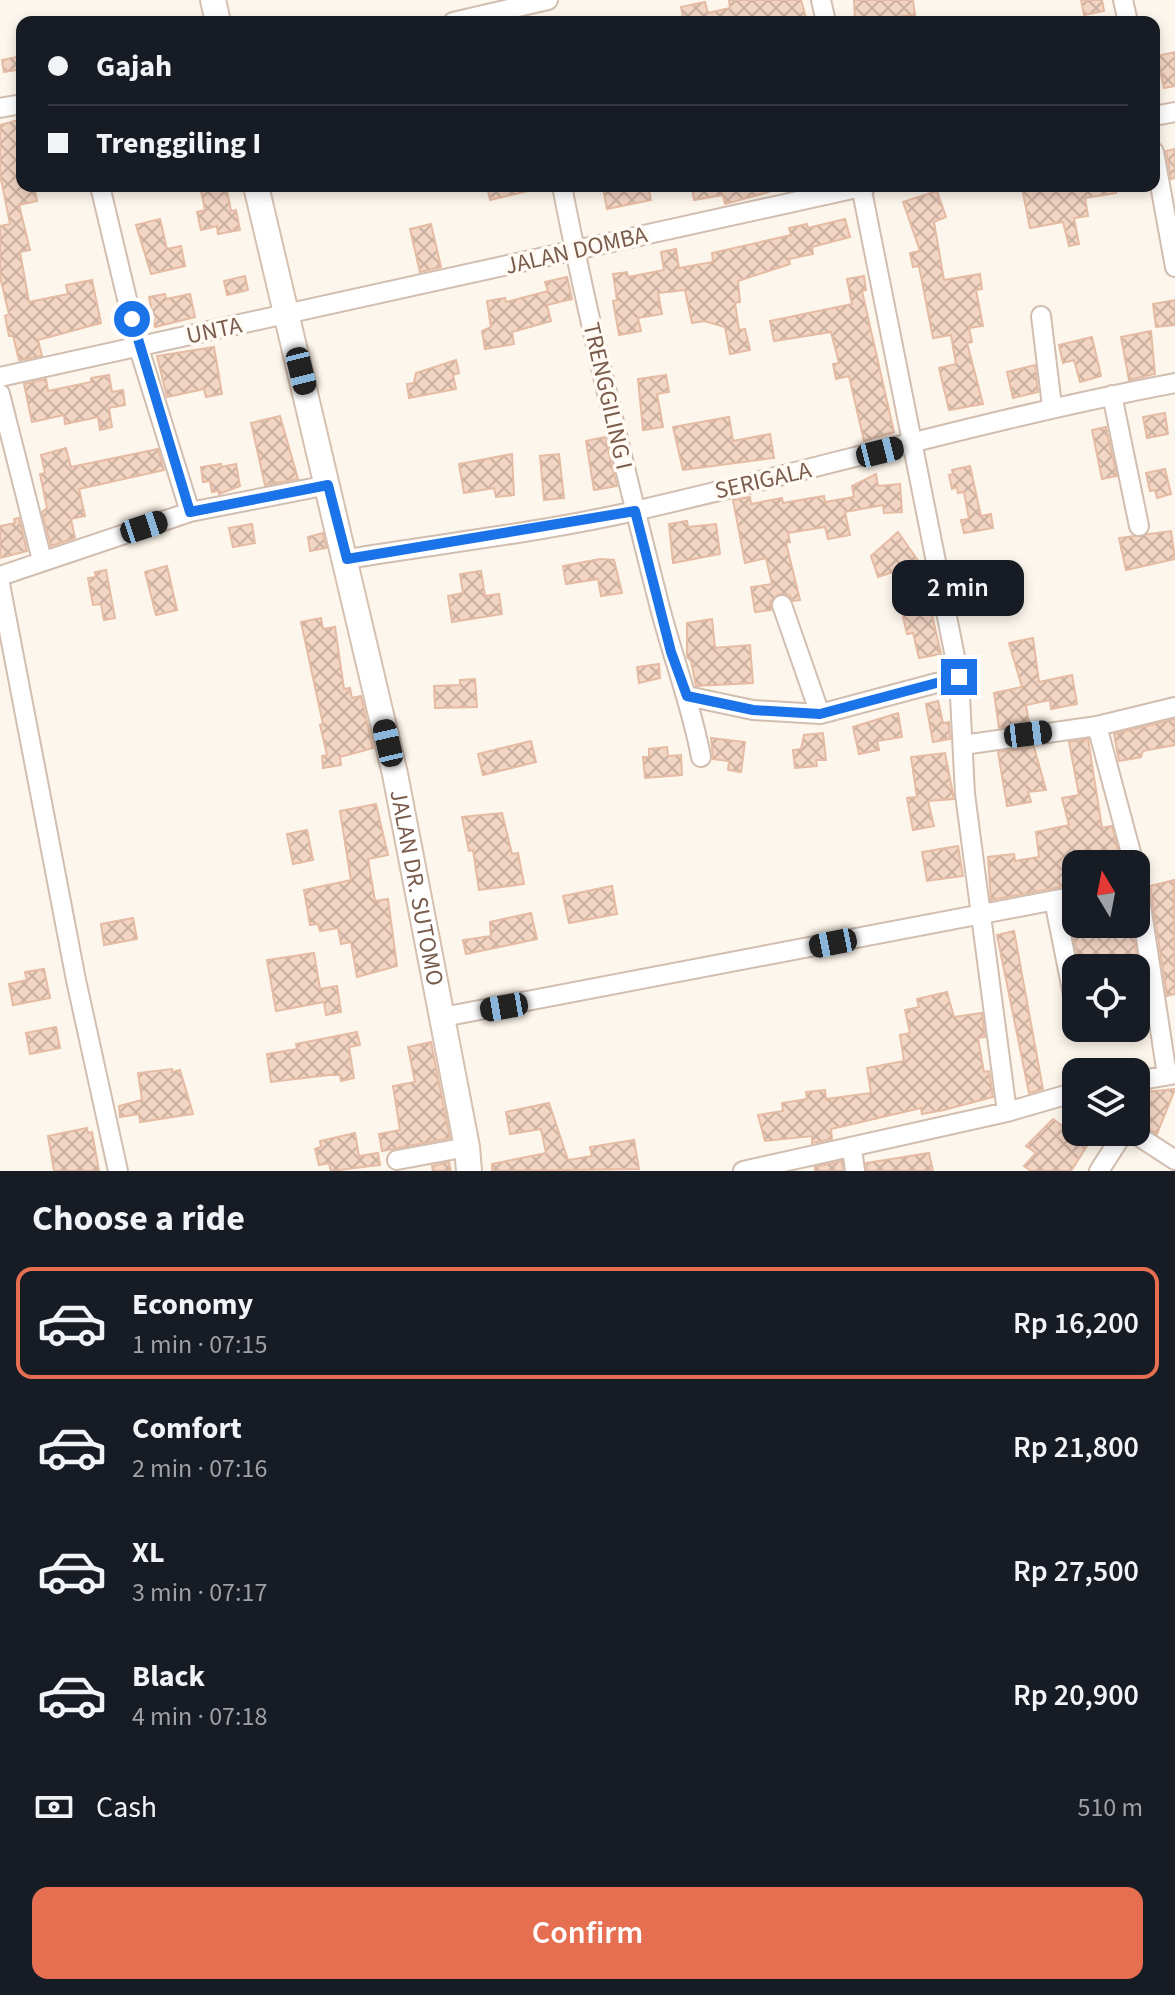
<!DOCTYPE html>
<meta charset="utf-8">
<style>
:root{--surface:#171b24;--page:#20242c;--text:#f1f3f6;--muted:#9ea1a6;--line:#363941;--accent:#e76f51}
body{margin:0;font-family:"Source Sans 3",sans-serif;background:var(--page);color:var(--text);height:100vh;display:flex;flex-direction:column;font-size:30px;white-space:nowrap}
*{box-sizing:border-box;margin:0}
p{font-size:26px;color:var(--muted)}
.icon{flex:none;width:44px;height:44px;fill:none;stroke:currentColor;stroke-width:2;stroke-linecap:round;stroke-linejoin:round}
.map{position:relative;height:1171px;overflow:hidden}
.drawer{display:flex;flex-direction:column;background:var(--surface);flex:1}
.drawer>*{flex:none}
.top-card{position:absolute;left:16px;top:16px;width:1144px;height:176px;border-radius:16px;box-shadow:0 4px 12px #0003;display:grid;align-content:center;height:176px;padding:0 32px;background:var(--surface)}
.needle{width:52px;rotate:350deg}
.fabs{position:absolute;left:1062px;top:850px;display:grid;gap:16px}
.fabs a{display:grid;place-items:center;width:88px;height:88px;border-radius:16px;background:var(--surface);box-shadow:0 4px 12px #0003;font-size:40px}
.end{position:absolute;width:36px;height:36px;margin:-18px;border:10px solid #1a73e8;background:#fff;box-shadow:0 0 0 4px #fff}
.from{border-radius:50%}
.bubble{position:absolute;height:56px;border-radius:16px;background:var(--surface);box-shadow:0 4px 12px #0003;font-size:26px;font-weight:600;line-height:56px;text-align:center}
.car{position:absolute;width:24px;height:48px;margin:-24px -12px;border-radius:10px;box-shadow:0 0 6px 2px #0007;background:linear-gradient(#222 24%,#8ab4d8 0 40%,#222 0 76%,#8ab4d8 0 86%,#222 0)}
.top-card b{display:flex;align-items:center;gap:28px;height:76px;font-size:30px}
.top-card b+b{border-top:2px solid var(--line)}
.top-card i{width:20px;height:20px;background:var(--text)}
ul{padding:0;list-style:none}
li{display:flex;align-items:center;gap:24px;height:112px;margin:0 16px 12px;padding:0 16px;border:4px solid transparent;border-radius:16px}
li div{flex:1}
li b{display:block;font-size:30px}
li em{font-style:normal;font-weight:600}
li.active{border-color:var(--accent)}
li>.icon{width:72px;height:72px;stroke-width:1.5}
h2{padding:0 32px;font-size:36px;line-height:96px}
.pay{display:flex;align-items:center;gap:20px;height:88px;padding:0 32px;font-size:30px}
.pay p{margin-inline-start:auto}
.button{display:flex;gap:16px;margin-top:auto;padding:16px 32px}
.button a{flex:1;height:92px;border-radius:16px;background:var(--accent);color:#fff;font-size:32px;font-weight:600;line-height:92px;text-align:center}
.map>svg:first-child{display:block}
.building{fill:url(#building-cross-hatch);stroke:#e6bba3;stroke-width:2}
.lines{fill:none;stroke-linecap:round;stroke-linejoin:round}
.street-casing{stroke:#d1beb0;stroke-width:22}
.secondary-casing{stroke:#d6c0b0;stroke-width:28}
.street{stroke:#fff;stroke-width:18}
.secondary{stroke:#fff;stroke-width:24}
.route{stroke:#1a73e8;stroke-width:10}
.labels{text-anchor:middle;stroke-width:7;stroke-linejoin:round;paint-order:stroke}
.street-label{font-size:24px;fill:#7a5c4d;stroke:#fffaf3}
</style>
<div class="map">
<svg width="1175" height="1171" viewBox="0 0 1175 1171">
<defs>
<pattern id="building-cross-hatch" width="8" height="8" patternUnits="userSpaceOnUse" patternTransform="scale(2)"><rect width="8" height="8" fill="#f3d5c3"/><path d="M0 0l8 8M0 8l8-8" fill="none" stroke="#cab0a1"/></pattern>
</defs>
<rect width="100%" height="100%" fill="#fdf6ec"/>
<path class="building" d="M729,0H801L807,22H684L681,7L705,2L708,13L730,8Z
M854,0H913L915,15L855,21Z
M1081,0H1102L1104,11L1084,15Z
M1175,52V86L1164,88L1157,56Z
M22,56V69L4,72L2,60Z
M22,119V186H34L37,201L19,205L30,250L20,252L29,302L68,294L66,285L92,280L101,323L38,340L42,356L19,360L13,336H9L5,316L9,314L0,277V226L10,224L0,174V125Z
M1175,149V178L1171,179L1166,151Z
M200,186H226L231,211L236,210L240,230L218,234L217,226L201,230L197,212L205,210Z
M487,186H527L528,191L490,200Z
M648,186L651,200L607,209L603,188Z
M692,186H769V192L725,204L723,195L694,200Z
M1030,186H1115L1116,193L1085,198L1088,216L1074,218L1079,244L1069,246L1063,222L1030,228L1022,188Z
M937,191L946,217L934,222L944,280L980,274L982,289L976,290L983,326L969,328L972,342L967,343L983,404L949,410L939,368L956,364L951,335L933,338L919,266L913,267L910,253L920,251L903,202Z
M160,219L167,249L181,246L185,266L151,274L136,225Z
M845,219L850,237L812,247L813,254L789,259L790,264L738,281L740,302L735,303L739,330L745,329L750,350L730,354L725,327L704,321L692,323L685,290L658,293L662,314L638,318L641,331L619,335L613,301L617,300L613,274L627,272L628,277L664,270L661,252L676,249L679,268L713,262L712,253L791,235L789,228L807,224L808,228Z
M431,224L441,267L420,272L410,229Z
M245,276L248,290L227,295L224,281Z
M864,276L866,290L862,291L894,432L864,441L849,376L836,379L833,364L839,363L831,332L774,341L770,321L852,304L847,279Z
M567,277L572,299L547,305L551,321L512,332L514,344L485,349L482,331L491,327L487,301L505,298L506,302L548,291L545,282Z
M165,294L166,299L190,294L195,317L155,327L149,297Z
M1175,300V325L1156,327L1153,304Z
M1151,331L1155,374L1129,380L1121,337Z
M1092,337L1101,376L1080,382L1074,360L1063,363L1059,345Z
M214,347L222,394L206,397L204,389L167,397L157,356Z
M456,360L459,373L453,375L456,389L409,398L407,384L414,383L416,373Z
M1035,365L1038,392L1013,398L1007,372Z
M109,375L112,392L123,390L125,405L109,408L112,427L100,430L98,417L65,424L64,415L32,422L24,384L46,379L48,391L91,382V378Z
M666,375L669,392L657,394L663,427L643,430L638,379Z
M1165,413L1168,434L1147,438L1143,417Z
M280,416L298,479L265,485L251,423Z
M729,417L733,441L770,434L774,458L683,470L673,427Z
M1106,427L1117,476L1102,479L1092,430Z
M605,437L617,486L594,490L586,441Z
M66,448L71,467L158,449L164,470L79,489L85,516L71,519L75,538L51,546L42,512L47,508L40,474L45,473L41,455Z
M512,454L514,495L496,497L494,488L464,493L459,464Z
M559,454L564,498L544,500L540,456Z
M221,464V467L236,464L240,486L219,494V491L212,492L210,481L203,482L201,467Z
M970,466L981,516L991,514L993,528L964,533L961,520L969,519L964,492L958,493L957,487L952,489L949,475L953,474L952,470Z
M1165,469L1171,494L1157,498L1155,490L1150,491L1146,473Z
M876,474L878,486L900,484L902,512L884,513L883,505L845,512L850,535L828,539L825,527L788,533L790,542L786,543L800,600L793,601L789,595L779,594L770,602L771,610L755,612L751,587L772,584L766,558L745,563L733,500L750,497L751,504L782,498L783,503L824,496L825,502L854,497L852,486Z
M19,518L27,551L0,558V526L15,523L14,519Z
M687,521L688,527L716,524L720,554L673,563L669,524Z
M252,524L255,543L233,547L229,528Z
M1171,531L1175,559L1126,570L1119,538Z
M898,532L919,562L895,581L893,572L878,577L871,556Z
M323,533L326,548L310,551L308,537Z
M600,559L614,560L622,593L601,596L598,579L566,584L563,566Z
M167,566L177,610L156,615L145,572Z
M106,570L115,618L104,620L101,604L93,605L88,578L96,577L95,572Z
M481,571L485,596L499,594L502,614L452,622L448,596L463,593L460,574Z
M925,584L941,654L919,658L913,633L907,634L897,590Z
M995,589L998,606L981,609L978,593Z
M321,618L323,629L335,627L344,689L350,688L352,698L361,696L373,748L340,757L341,765L323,768L322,756L327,755L320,725L323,724L301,622Z
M712,619L715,648L750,645L753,683L696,686L691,661L687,657V623Z
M1033,638L1039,682L1072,675L1077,704L1051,709L1050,700L1026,705L1029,724L999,728L994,693L1022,687L1009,643Z
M659,664L660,678L639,683L637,667Z
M475,679L477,707L435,708L434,686L460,685V680Z
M938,701L943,723L949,722L950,739L933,742L926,704Z
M898,713L902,737L877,741L879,750L859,754L853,727Z
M1175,719V745L1143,751L1141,757L1119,761L1114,734Z
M823,733L826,760H816L817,766L795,768L793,750L801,749L804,735Z
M711,738L745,742L741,772L728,770L729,761L713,759Z
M1088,739L1102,828L1112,826L1122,864H1076V884L991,900L988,857L1014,854L1015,861L1039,857L1036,832L1069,825L1062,798L1079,795L1069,742Z
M531,741L536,762L483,775L478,754Z
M667,747L668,756L681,755L682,775L645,778L643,757H649V749Z
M1034,747L1046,790L1028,792L1031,802L1007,806L998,752Z
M945,753L954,799L928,801L934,826L913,830L907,798L917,797L911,757Z
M376,804L388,855L368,859L375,901L388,899L397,966L357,977L351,942L341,944L338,928L320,931L318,924L310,925L304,890L351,880L340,811Z
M502,813L512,854L518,853L524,884L479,890L473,850L469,851L462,817Z
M307,830L313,860L293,864L287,834Z
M958,846L963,876L927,881L922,852Z
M1174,880L1175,994L1167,996L1150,886Z
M612,886L617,914L569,923L563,896Z
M1076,908V924H1101V928L1132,924L1146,1015L1136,1017V968H1080L1068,910Z
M531,913L537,939L466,954L463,940L491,936L490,922Z
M133,918L137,939L104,945L101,924Z
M1014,931L1043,1089L1029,1093L997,935Z
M314,953L320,989L337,986L341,1012L326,1015L324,1002L276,1011L267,960Z
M44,969L50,998L13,1005L9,984L27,980L25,972Z
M947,992L954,1017L982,1013L985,1037L978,1038L984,1072L989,1071L993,1097L944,1110L922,1114L921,1108L831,1129L832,1139L812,1143V1136L765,1141L758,1115L783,1111L782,1103L807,1099L806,1092L825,1090L826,1099L871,1093L867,1068L904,1061L900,1035L910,1033L905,1010L919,1007L917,999Z
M56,1027L60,1048L30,1054L26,1033Z
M357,1032L360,1045L349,1047L354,1078L341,1081L340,1075H329L271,1082L267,1054L297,1049L296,1044Z
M431,1042L450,1138L382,1151L379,1134L400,1130L393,1086L415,1082L408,1047Z
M172,1069V1072L180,1070L193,1114L140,1122L139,1114L120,1117L119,1106L142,1100L138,1073Z
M1175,1089L1157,1134L1136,1121V1093Z
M549,1103L568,1160L592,1156L590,1147L634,1140L639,1169L492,1171V1164L546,1153L541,1129L510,1134L506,1112Z
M1076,1112V1132H1096L1071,1171H1031L1024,1166L1036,1153L1026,1146L1053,1119L1064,1127Z
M87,1128L88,1133L92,1132L99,1171H54L48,1136Z
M355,1133L359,1156L378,1153L380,1165L331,1171L329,1163L319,1165L315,1149L321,1147L320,1141Z
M929,1153L933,1171H867L866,1163Z
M842,1161L843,1171H815V1167Z
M449,1162L451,1171H433L432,1166Z"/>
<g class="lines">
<defs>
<path id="street" d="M821,0L826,22
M1123,0L1128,22
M453,22L548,0
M0,108L22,104
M1154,116L1175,112
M1154,152L1175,267
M100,186L138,345L190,512
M562,186C589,325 623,463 658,600C671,653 691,703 701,757
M861,186L959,677L965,794L1007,1112
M1041,316L1052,406
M0,377L866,186
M0,394L42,560
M1112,395L1139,526
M347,559C444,543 544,532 639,510C818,469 995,417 1175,383
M0,576L190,512L328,485
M0,584L76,980L118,1171
M782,605L820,714
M687,696L753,710L820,714L959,677
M1097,726L1134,864
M963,745L1097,726L1175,707
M1136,873L1167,1075
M1054,900L1076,1010
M443,1017L1076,896
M1080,1028V1029
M1136,1081L1175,1074
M1132,1132L1175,1160
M852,1148L855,1171
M397,1160L467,1147
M743,1171L1007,1112L1076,1092
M1099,1171L1124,1132"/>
<g id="secondary">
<path d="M213,0L218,22"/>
<path id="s1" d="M256,186L395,774L467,1147L469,1171"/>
</g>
</defs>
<use href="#street" class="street-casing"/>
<use href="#secondary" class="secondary-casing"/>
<use href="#street" class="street"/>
<use href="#secondary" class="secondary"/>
</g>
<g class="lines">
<path class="route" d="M132,319L190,512L328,485L347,559L635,511L671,652L687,696L753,710L820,714L959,677"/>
</g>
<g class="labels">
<g class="street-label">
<text transform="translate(576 250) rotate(-13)" y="8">JALAN DOMBA</text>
<text transform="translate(214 330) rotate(-12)" y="8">UNTA</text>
<text transform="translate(608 396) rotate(77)" y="8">TRENGGILING I</text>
<text transform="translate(763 480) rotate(-13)" y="8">SERIGALA</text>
<text dy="8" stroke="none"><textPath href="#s1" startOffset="720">JALAN DR. SUTOMO</textPath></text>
</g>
</g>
</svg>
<div class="fabs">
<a><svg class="needle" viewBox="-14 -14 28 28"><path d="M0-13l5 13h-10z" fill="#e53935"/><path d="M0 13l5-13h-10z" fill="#9ea1a6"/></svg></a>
<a><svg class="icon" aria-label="locate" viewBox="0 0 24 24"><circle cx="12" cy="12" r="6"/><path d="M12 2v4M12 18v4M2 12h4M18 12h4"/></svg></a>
<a><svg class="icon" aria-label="layers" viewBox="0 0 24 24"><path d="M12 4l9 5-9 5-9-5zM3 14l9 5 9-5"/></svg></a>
</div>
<i class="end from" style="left:132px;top:319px"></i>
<i class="end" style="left:959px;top:677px"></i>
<div class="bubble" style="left:892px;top:560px;width:132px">2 min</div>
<i class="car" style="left:301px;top:371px;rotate:166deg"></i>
<i class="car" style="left:880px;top:452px;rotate:76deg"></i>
<i class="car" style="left:144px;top:527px;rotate:72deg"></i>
<i class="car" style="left:1028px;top:734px;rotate:83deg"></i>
<i class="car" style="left:388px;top:743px;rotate:347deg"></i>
<i class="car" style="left:833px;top:943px;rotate:259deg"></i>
<i class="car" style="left:504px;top:1007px;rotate:260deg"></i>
<div class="top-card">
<b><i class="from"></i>Gajah</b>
<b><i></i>Trenggiling I</b>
</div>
</div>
<section class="drawer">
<h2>Choose a ride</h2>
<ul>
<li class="active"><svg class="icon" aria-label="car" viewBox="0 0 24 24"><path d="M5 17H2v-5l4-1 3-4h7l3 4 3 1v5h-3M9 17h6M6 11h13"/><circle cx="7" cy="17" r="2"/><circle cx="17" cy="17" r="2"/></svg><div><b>Economy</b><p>1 min · 07:15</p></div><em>Rp 16,200</em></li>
<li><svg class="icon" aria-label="car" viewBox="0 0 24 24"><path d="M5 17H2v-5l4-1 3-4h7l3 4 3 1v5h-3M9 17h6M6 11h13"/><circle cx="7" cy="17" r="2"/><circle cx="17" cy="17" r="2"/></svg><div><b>Comfort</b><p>2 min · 07:16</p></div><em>Rp 21,800</em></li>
<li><svg class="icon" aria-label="car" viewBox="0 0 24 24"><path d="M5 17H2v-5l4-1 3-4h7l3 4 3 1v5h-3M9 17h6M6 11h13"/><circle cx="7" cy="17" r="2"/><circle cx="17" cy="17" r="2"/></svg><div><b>XL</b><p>3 min · 07:17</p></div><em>Rp 27,500</em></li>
<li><svg class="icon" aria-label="car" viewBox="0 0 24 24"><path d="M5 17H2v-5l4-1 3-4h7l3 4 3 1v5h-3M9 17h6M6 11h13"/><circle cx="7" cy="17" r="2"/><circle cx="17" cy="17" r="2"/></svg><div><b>Black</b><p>4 min · 07:18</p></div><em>Rp 20,900</em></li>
</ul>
<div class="pay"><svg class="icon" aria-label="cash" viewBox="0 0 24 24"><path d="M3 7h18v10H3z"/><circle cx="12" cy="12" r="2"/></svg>Cash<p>510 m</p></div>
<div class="button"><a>Confirm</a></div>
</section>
